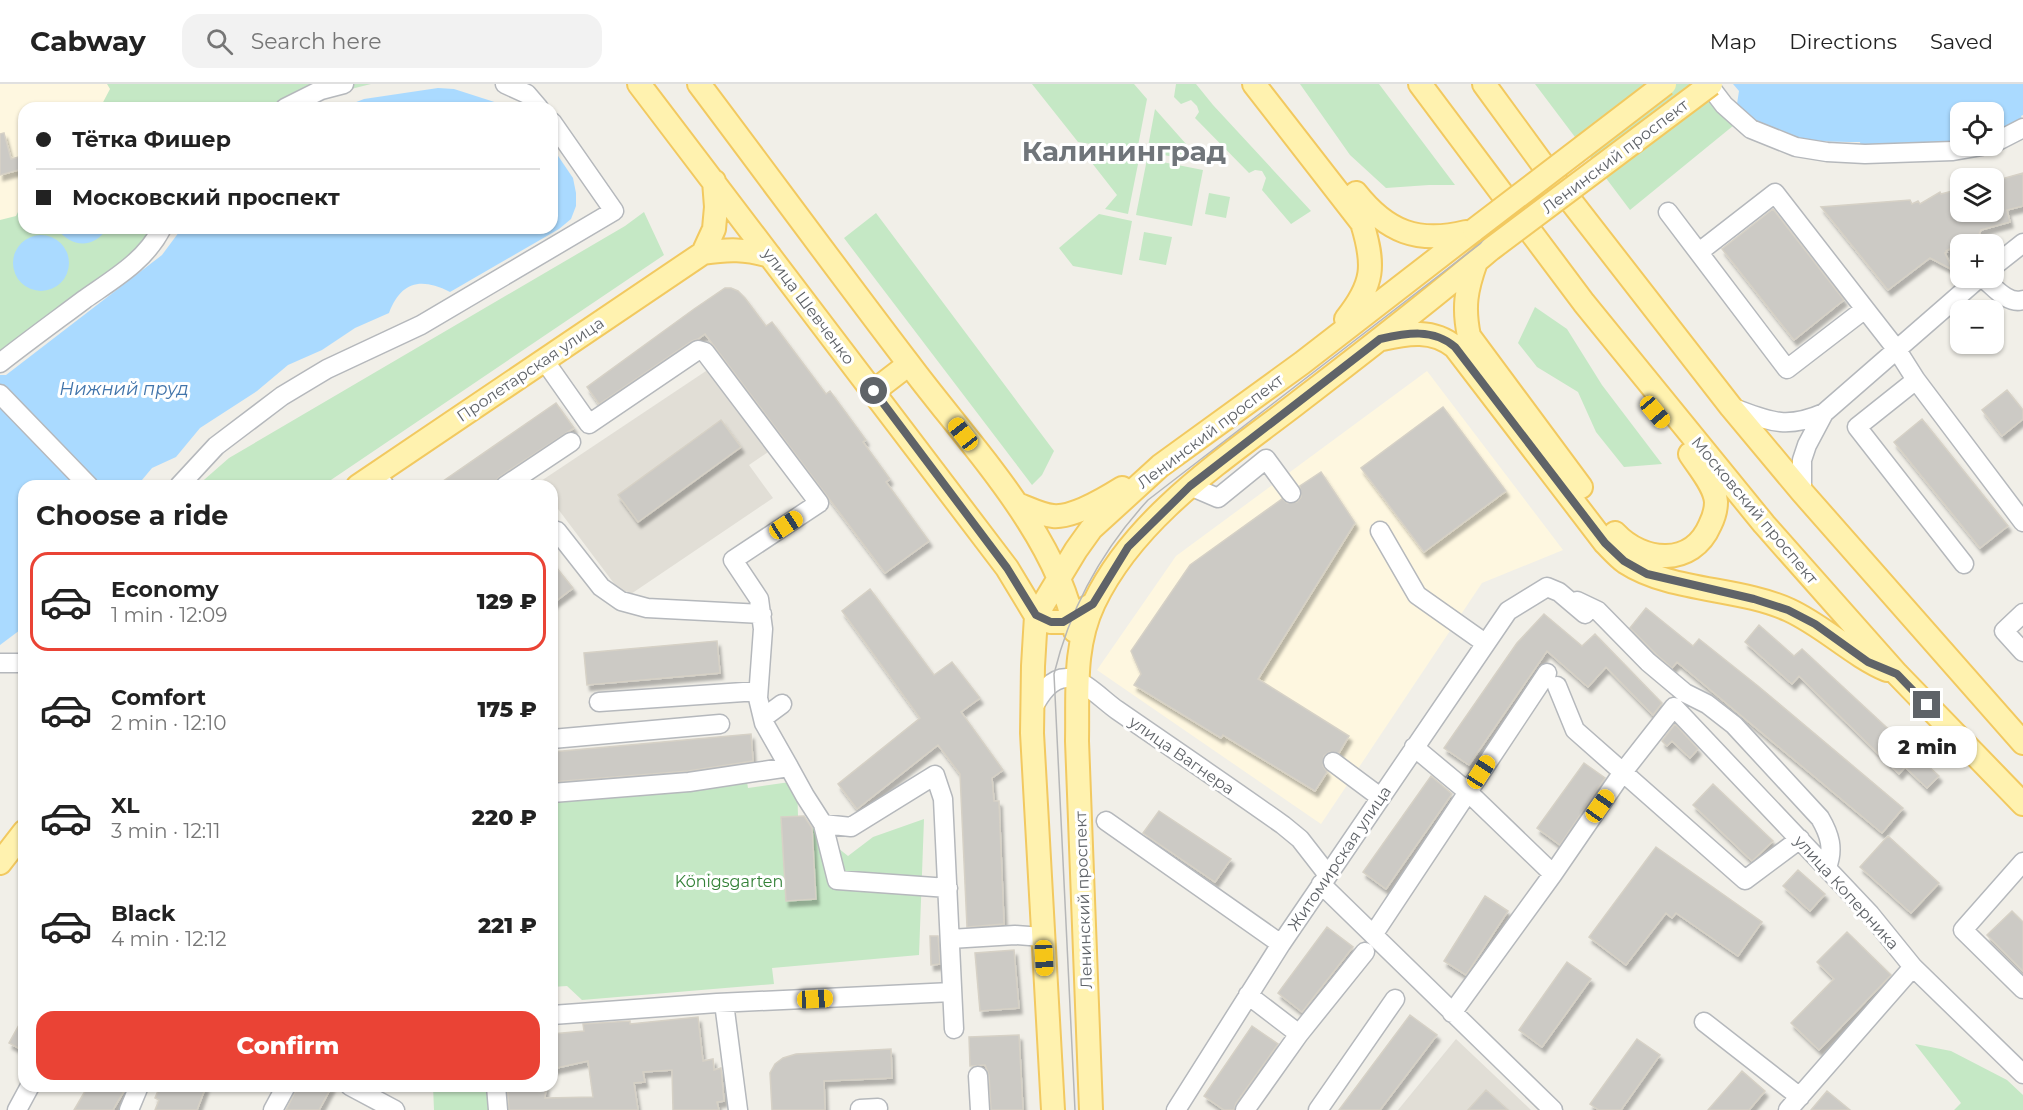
<!DOCTYPE html>
<meta charset="utf-8">
<style>
:root{--surface:#fff;--page:#f2f2f2;--text:#222;--muted:#767676;--line:#e0e0e0;--accent:#ea4335}
body{margin:0;font-family:Montserrat,sans-serif;background:var(--page);color:var(--text);height:100vh;display:flex;flex-direction:column;font-size:22px;white-space:nowrap}
*{box-sizing:border-box;margin:0}
p{font-size:20px;color:var(--muted)}
.icon{flex:none;width:33px;height:33px;fill:none;stroke:currentColor;stroke-width:2;stroke-linecap:round;stroke-linejoin:round}
.map{position:relative;flex:1;overflow:hidden}
.panel{position:absolute;left:18px;top:396px;width:540px;height:612px;display:flex;flex-direction:column;background:var(--surface);border-radius:18px;box-shadow:0 2px 4px #0004}
.panel>*{flex:none}
.guide{position:absolute;left:18px;top:18px;width:540px;height:132px;border-radius:18px;box-shadow:0 2px 4px #0004;display:grid;align-content:center;height:132px;padding:0 18px;background:var(--surface)}
.fabs{position:absolute;left:1950px;top:18px;display:grid;gap:12px}
.fabs a{display:grid;place-items:center;width:54px;height:54px;border-radius:12px;background:var(--surface);box-shadow:0 2px 4px #0004;font-size:30px}
.end{position:absolute;width:27px;height:27px;margin:-14px;border:8px solid #5f6368;background:#fff;box-shadow:0 0 0 3px #fff}
.from{border-radius:50%}
.bubble{position:absolute;height:42px;border-radius:18px;background:var(--surface);box-shadow:0 2px 4px #0004;font-size:20px;font-weight:800;line-height:42px;text-align:center}
.car{position:absolute;width:18px;height:36px;margin:-18px -9px;border-radius:8px;box-shadow:0 0 4px 2px #0007;background:linear-gradient(#f5c518 24%,#345 0 40%,#f5c518 0 76%,#345 0 86%,#f5c518 0)}
.guide b{display:flex;align-items:center;gap:21px;height:57px;font-size:22px}
.guide b+b{border-top:2px solid var(--line)}
.guide i{width:15px;height:15px;background:var(--text)}
ul{padding:0;list-style:none}
li{display:flex;align-items:center;gap:18px;height:99px;margin:0 12px 9px;padding:0 6px;border:3px solid transparent;border-radius:18px}
li div{flex:1}
li b{display:block;font-size:22px}
li em{font-style:normal;font-weight:800}
li.active{border-color:var(--accent)}
li>.icon{width:54px;height:54px;stroke-width:1.5}
h2{padding:0 18px;font-size:27px;line-height:72px}
.action{display:flex;gap:12px;margin-top:auto;padding:12px 18px}
.action a{flex:1;height:69px;border-radius:18px;background:var(--accent);color:#fff;font-size:24px;font-weight:800;line-height:69px;text-align:center}
header{display:flex;align-items:center;gap:36px;box-sizing:border-box;height:84px;padding:0 30px;background:var(--surface);border-bottom:2px solid var(--line)}
header strong{font-size:28px}
nav{display:flex;gap:33px;margin-inline-start:auto;font-size:21px}
.search{width:420px;height:54px;background:var(--page);display:flex;align-items:center;gap:15px;box-sizing:border-box;padding:0 21px;border-radius:18px;color:var(--muted);font-size:22px}
.map>svg:first-child{display:block}
.commercial{fill:#fef7e0}
.education{fill:#e1ded6}
.green{fill:#c5e8c5}
.water{fill:#aadaff}
.building{fill:#cccac5;stroke:#d6d1c6;stroke-width:1.5;filter:url(#shadow)}
.lines{fill:none;stroke-linecap:round;stroke-linejoin:round}
.minor-casing{stroke:#b5b8bc;stroke-width:21}
.major-casing{stroke:#f2c960;stroke-width:26}
.minor{stroke:#fff;stroke-width:18}
.major{stroke:#fff2af;stroke-width:22}
.tram{stroke:#b6b7b8;stroke-width:1.5}
.major-bridge-casing{stroke:#f2c960;stroke-width:26;stroke-linecap:butt}
.major-bridge{stroke:#fff2af;stroke-width:22}
.route{stroke:#5f6368;stroke-width:8}
.labels{text-anchor:middle;stroke-width:6;stroke-linejoin:round;paint-order:stroke}
.street-label{font-size:16px;fill:#5f6368;stroke:#fff}
.park-label{font-size:16px;fill:#348238;stroke:#fff}
.water-label{font-size:18px;font-style:italic;fill:#4174aa;stroke:#fff}
.town-label{font-size:28px;font-weight:bold;fill:#70757a;stroke:#fff}
</style>
<header>
<strong>Cabway</strong>
<div class="search"><svg class="icon" aria-label="search" viewBox="0 0 24 24"><circle cx="10" cy="10" r="6"/><path d="M15 15l6 6"/></svg>Search here</div>
<nav><a>Map</a><a>Directions</a><a>Saved</a></nav>
</header>
<div class="map">
<svg width="2023" height="1026" viewBox="0 0 2023 1026">
<defs>
<filter id="shadow"><feDropShadow dx="3" dy="5.5" stdDeviation="1.5" flood-color="#0004"/></filter>
</defs>
<rect width="100%" height="100%" fill="#f1efe8"/>
<path class="commercial" d="M0,0H116L128,24H24V144L0,269Z
M1427,287L1563,466L1482,499L1321,740L1097,586L1176,472Z"/>
<path class="education" d="M712,283L771,366L749,381L773,414L625,514L552,417V402H541L538,399Z
M1456,955L1531,1026H1398Z"/>
<path class="green" d="M107,0H371L331,10L300,24H100L110,5Z
M1032,0H1134L1147,15L1137,67L1078,58Z
M1176,0H1196L1213,21L1311,127L1291,140L1262,106L1266,94L1262,87L1255,86L1249,89L1195,34L1199,28L1197,22L1191,16L1181,20L1174,13Z
M1300,0H1379L1455,101H1429L1386,104L1350,71Z
M1535,0H1703L1739,37L1630,126Z
M1155,25L1202,78L1147,68Z
M1081,65L1139,75L1128,130L1105,125L1117,111Z
M1147,75L1203,86L1192,142L1136,131Z
M1209,109L1230,113L1226,134L1205,130Z
M24,116V144H166L0,283V136L16,132Z
M644,128L664,171L322,402H197L229,374L625,142Z
M876,129L1054,367L1042,391L1032,401L844,154Z
M1099,130L1132,137L1122,191L1073,182L1059,164Z
M1144,148L1172,153L1166,181L1139,176Z
M1535,223L1567,245L1602,301L1662,380L1624,383L1596,348L1578,308L1537,283L1518,259Z
M746,692L748,704L797,697L798,732L848,772L873,753L924,735L919,871L772,884L774,900L582,916L567,902L552,903V714Z
M1915,960L1951,967L2007,996L2023,1011V1026H1954L1961,1019Z
M433,1002H486L488,1026H434Z"/>
<path class="water" d="M1733,0H2023V31L2021,32L2023,37L1994,51V28H1960V58L1861,63L1860,58C1824,58 1787,58 1755,36C1748,32 1742,26 1737,20L1739,7Z
M438,4L454,5L513,24H341L364,15Z
M552,63L573,94L576,109V122L571,135L559,145L450,208C420,193 401,198 389,229L355,244L322,266L288,281L257,307L200,344L176,373L152,384L137,402H24V543L0,561V291H6L162,171L182,144H552Z
M57,144H107C95,165 70,164 57,144Z
M13 179a28 28 0 1 1 56 0a28 28 0 1 1-56 0Z"/>
<path class="building" d="M4,49L11,75L19,73L22,85L0,91V50Z
M2023,89V122L2007,126L2010,138L1981,146L1978,153L1964,157L1946,167L1947,168L1945,169L1953,186L1930,174L1888,206L1821,123L1910,116L1912,120L1918,117L1920,120L1940,108L1941,110L1956,106V107L1960,106V128H1994V97Z
M1773,125L1844,216L1794,256L1722,165Z
M725,204H731L738,207L745,214L766,242L772,238L826,310L830,307L866,356L863,358L890,395L886,398L929,457L885,489L705,250L698,255L692,257L599,320L587,303L694,225Z
M2007,306L2023,326V335L2002,352L1982,326Z
M556,319L574,344L499,393L491,402H436Z
M1443,323L1506,407L1424,468L1361,384Z
M1922,335L2008,442L1980,464L1894,358Z
M721,336L741,363L638,438L618,411Z
M1321,388L1355,439L1258,595L1349,652L1339,669L1329,668L1324,672L1323,682L1327,688L1315,707L1223,651L1221,654L1134,601L1141,590L1131,567L1190,481L1282,415L1287,419L1297,418L1301,413L1300,402Z
M552,478L573,504L552,520Z
M870,505L934,591L952,578L980,614L961,628L1003,686L992,694L994,717H999L1004,840L967,843L960,690L938,661L857,725L838,700L920,634L842,527Z
M1646,524L1693,562L1699,555L1758,602L1903,724L1882,749L1677,578L1672,584L1656,570L1630,544Z
M1544,530L1582,562L1595,550L1662,619L1653,631L1606,583L1588,603L1547,567L1469,681L1444,664L1517,559Z
M1759,541L1794,572L1802,565L1939,692L1927,704L1905,683L1899,690L1799,592L1792,600L1745,558Z
M717,557L720,589L587,601L584,569Z
M1675,640L1698,665L1690,674L1672,657L1667,662L1662,657Z
M751,650L753,677L688,687L552,698V668Z
M1584,679L1605,694L1560,761L1537,744Z
M1431,692L1452,710L1386,805L1363,788Z
M1713,700L1773,757L1752,777L1693,721Z
M1159,727L1231,775L1215,798L1143,749Z
M804,732L812,744L816,815L786,817L781,733Z
M1888,752L1939,799L1911,829L1860,783Z
M1656,763L1762,838L1738,872L1676,829L1672,834L1666,829L1626,881L1589,853Z
M1798,786L1825,810L1810,827L1783,802Z
M1485,812L1508,827L1466,891L1444,877Z
M2012,827L2023,838V887L1987,851Z
M1327,843L1353,863L1302,928L1278,909Z
M1847,848L1891,891L1819,966L1791,939L1834,895L1817,878Z
M930,852H938L940,880L931,881Z
M1014,866L1019,924L980,927L975,869Z
M1567,878L1591,895L1542,963L1519,946Z
M1410,931L1437,951L1380,1026H1339Z
M24,932V967L9,959Z
M698,933L703,977L713,975L714,986L721,984L724,1017L717,1018L719,1026H673L672,986L643,988L645,998L634,999L638,1026H509L507,1002H546L545,1014L593,1013L588,977L552,985V950L584,947L583,940L630,937V940Z
M1252,942L1278,960L1236,1019L1234,1026H1224L1204,1012Z
M1019,951L1023,1026H991L989,991L985,981L970,982L969,953Z
M1637,955L1660,971L1621,1026H1599L1590,1020Z
M891,965L892,994L824,997L825,1026H772L770,989L775,980L783,974L796,970Z
M1742,987L1765,1007L1749,1026H1708Z
M88,1002H127L113,1026H74Z
M160,1002H206L197,1026H155L159,1016L155,1014Z
M298,1002H332L319,1026H286Z
M1486,1006L1508,1026H1468Z
M1827,1007L1850,1026H1811Z"/>
<g class="lines">
<defs>
<path id="minor" d="M505,0L527,10L539,24
M1708,0L1724,21L1751,45L1796,63L1827,68L1865,70L1953,67L1982,62
M285,24L321,6L344,0
M1994,59L2023,44
M1668,128L1787,285L1865,225L1897,266L1916,296L2023,438
M1699,168L1775,109L1865,225
M1994,182L2023,159
M1983,194C1994,203 2008,221 2023,216
M544,276L589,340L698,266L705,268L819,419L733,476L759,515L763,545L758,614L764,639L789,683L689,698L552,709
M0,279C28,257 57,236 85,215C115,194 145,177 162,144
M1916,296L1857,343L1964,480
M0,310L89,402
M1731,323C1769,337 1785,346 1824,329
M376,389L385,402
M179,402L216,362L282,312L327,285L421,241L614,127L552,38
M505,402L571,358
M1190,402L1218,414L1266,375L1291,409
M1802,408V376L1807,361L1824,329L1979,194
M557,447L601,503L621,517L647,524L762,530
M1380,447L1417,511L1485,559
M1577,517L1598,527L1648,578L1685,609L1707,620L1734,641L1820,734C1830,751 1834,765 1827,783
M2023,529L2004,547L2023,568
M0,579H24
M1557,602L1575,646L1745,796L1800,755
M599,618L758,607
M1032,626C1039,612 1050,593 1068,594C1083,595 1104,617 1117,626C1172,664 1228,702 1283,741L1300,755L1328,791
M763,634L782,620
M552,655L720,640
M1414,663L1468,708L1553,790
M1333,678L1380,713
M789,683L805,712L823,740L851,743L935,691L943,715L954,945
M1106,737L1281,860
M823,740L837,796L948,804
M2023,778L1963,846L2023,905
M1321,800L1553,1026
M1373,851L1547,589
M950,855L1015,851L1043,853
M724,919L738,1026
M1452,929L1553,790L1623,688L1674,623L1870,830L1913,883L2023,990
M552,931L717,919L952,908
M1704,938L1800,1013
M1299,950L1365,868
M978,992L980,1026
M350,1002L395,1026
M496,1002L498,1026
M17,1026L30,1002
M129,1026L139,1002
M273,1026L286,1002
M860,1026V1025L878,1024
M1176,1026L1281,860L1508,527L1547,503L1559,508L1585,530
M1245,1026L1299,950L1248,911
M1318,1026L1395,915
M1788,1026L1913,883"/>
<path id="major" d="M639,0L1007,484L1036,532L1042,535L1051,538H1063L1093,520
M699,0C769,93 838,187 909,280C966,357 1058,450 1075,547
M1254,0L1362,139C1375,181 1374,200 1346,235
M1420,0L1584,219L1764,440L1897,590L2023,720
M1484,0L1549,89L1731,323L1802,408L2023,659
M1356,109C1387,148 1418,160 1466,148
M703,169L714,145L716,123L714,97
M1476,178C1466,206 1463,223 1469,252L1581,403
M1382,255C1408,249 1433,245 1455,263L1605,459C1611,465 1618,473 1625,478C1671,508 1739,503 1789,526C1824,542 1852,571 1887,586
M874,307L909,280
M358,402L703,169C729,165 745,165 770,172
M1017,420C1028,424 1041,431 1053,432C1072,434 1106,414 1122,404
M1615,449C1643,479 1692,483 1710,441C1714,433 1716,427 1716,418C1715,402 1699,384 1690,370
M0,779L24,748
M1053,1026L1032,649L1033,582L1036,532L1076,466L1091,445L1160,382L1302,279L1474,146
M1091,1026L1077,657C1078,609 1073,563 1094,519C1135,433 1223,376 1296,320C1361,270 1428,219 1491,165"/>
</defs>
<use href="#minor" class="minor-casing"/>
<use href="#major" class="major-casing"/>
<use href="#minor" class="minor"/>
<use href="#major" class="major"/>
<path class="tram" d="M1075,1026L1054,590C1070,524 1102,466 1148,416L1485,156L1692,0"/>
<defs>
<path id="major-bridge" d="M1474,146L1665,0
M1491,165L1711,0"/>
</defs>
<use href="#major-bridge" class="major-bridge-casing"/>
<use href="#major-bridge" class="major-bridge"/>
</g>
<g class="lines">
<path class="route" d="M874,307L1007,484L1036,531L1051,538H1063L1093,520L1128,463L1190,402L1380,255C1407,249 1433,244 1455,263L1605,459L1624,477L1647,490L1754,515L1788,526L1815,540L1868,578L1897,590L1927,621"/>
</g>
<g class="labels">
<g class="street-label">
<text transform="translate(1615 72) rotate(-37)" y="6">Ленинский проспект</text>
<text transform="translate(809 222) rotate(53)" y="6">улица Шевченко</text>
<text transform="translate(530 285) rotate(-34)" y="6">Пролетарская улица</text>
<text transform="translate(1210 347) rotate(-37)" y="6">Ленинский проспект</text>
<text transform="translate(1755 426) rotate(50)" y="6">Московский проспект</text>
<text transform="translate(1182 671) rotate(35)" y="6">улица Вагнера</text>
<text transform="translate(1339 774) rotate(-56)" y="6">Житомирская улица</text>
<text transform="translate(1847 808) rotate(48)" y="6">улица Коперника</text>
<text transform="translate(1083 816) rotate(-92)" y="6">Ленинский проспект</text>
</g>
<g class="park-label">
<text x="729" y="803">Königsgarten</text>
</g>
<g class="water-label">
<text x="124" y="311">Нижний пруд</text>
</g>
<g class="town-label">
<text x="1124" y="77">Калининград</text>
</g>
</g>
</svg>
<div class="fabs">
<a><svg class="icon" aria-label="locate" viewBox="0 0 24 24"><circle cx="12" cy="12" r="6"/><path d="M12 2v4M12 18v4M2 12h4M18 12h4"/></svg></a>
<a><svg class="icon" aria-label="layers" viewBox="0 0 24 24"><path d="M12 4l9 5-9 5-9-5zM3 14l9 5 9-5"/></svg></a>
<a>+</a>
<a>−</a>
</div>
<i class="end from" style="left:874px;top:307px"></i>
<i class="end" style="left:1927px;top:621px"></i>
<div class="bubble" style="left:1878px;top:642px;width:99px">2 min</div>
<i class="car" style="left:1655px;top:328px;rotate:140deg"></i>
<i class="car" style="left:963px;top:350px;rotate:322deg"></i>
<i class="car" style="left:786px;top:441px;rotate:57deg"></i>
<i class="car" style="left:1481px;top:688px;rotate:33deg"></i>
<i class="car" style="left:1600px;top:722px;rotate:35deg"></i>
<i class="car" style="left:1044px;top:874px;rotate:177deg"></i>
<i class="car" style="left:815px;top:915px;rotate:87deg"></i>
<div class="guide">
<b><i class="from"></i>Тётка Фишер</b>
<b><i></i>Московский проспект</b>
</div>
<section class="panel">
<h2>Choose a ride</h2>
<ul>
<li class="active"><svg class="icon" aria-label="car" viewBox="0 0 24 24"><path d="M5 17H2v-5l4-1 3-4h7l3 4 3 1v5h-3M9 17h6M6 11h13"/><circle cx="7" cy="17" r="2"/><circle cx="17" cy="17" r="2"/></svg><div><b>Economy</b><p>1 min · 12:09</p></div><em>129 ₽</em></li>
<li><svg class="icon" aria-label="car" viewBox="0 0 24 24"><path d="M5 17H2v-5l4-1 3-4h7l3 4 3 1v5h-3M9 17h6M6 11h13"/><circle cx="7" cy="17" r="2"/><circle cx="17" cy="17" r="2"/></svg><div><b>Comfort</b><p>2 min · 12:10</p></div><em>175 ₽</em></li>
<li><svg class="icon" aria-label="car" viewBox="0 0 24 24"><path d="M5 17H2v-5l4-1 3-4h7l3 4 3 1v5h-3M9 17h6M6 11h13"/><circle cx="7" cy="17" r="2"/><circle cx="17" cy="17" r="2"/></svg><div><b>XL</b><p>3 min · 12:11</p></div><em>220 ₽</em></li>
<li><svg class="icon" aria-label="car" viewBox="0 0 24 24"><path d="M5 17H2v-5l4-1 3-4h7l3 4 3 1v5h-3M9 17h6M6 11h13"/><circle cx="7" cy="17" r="2"/><circle cx="17" cy="17" r="2"/></svg><div><b>Black</b><p>4 min · 12:12</p></div><em>221 ₽</em></li>
</ul>
<div class="action"><a>Confirm</a></div>
</section>
</div>
